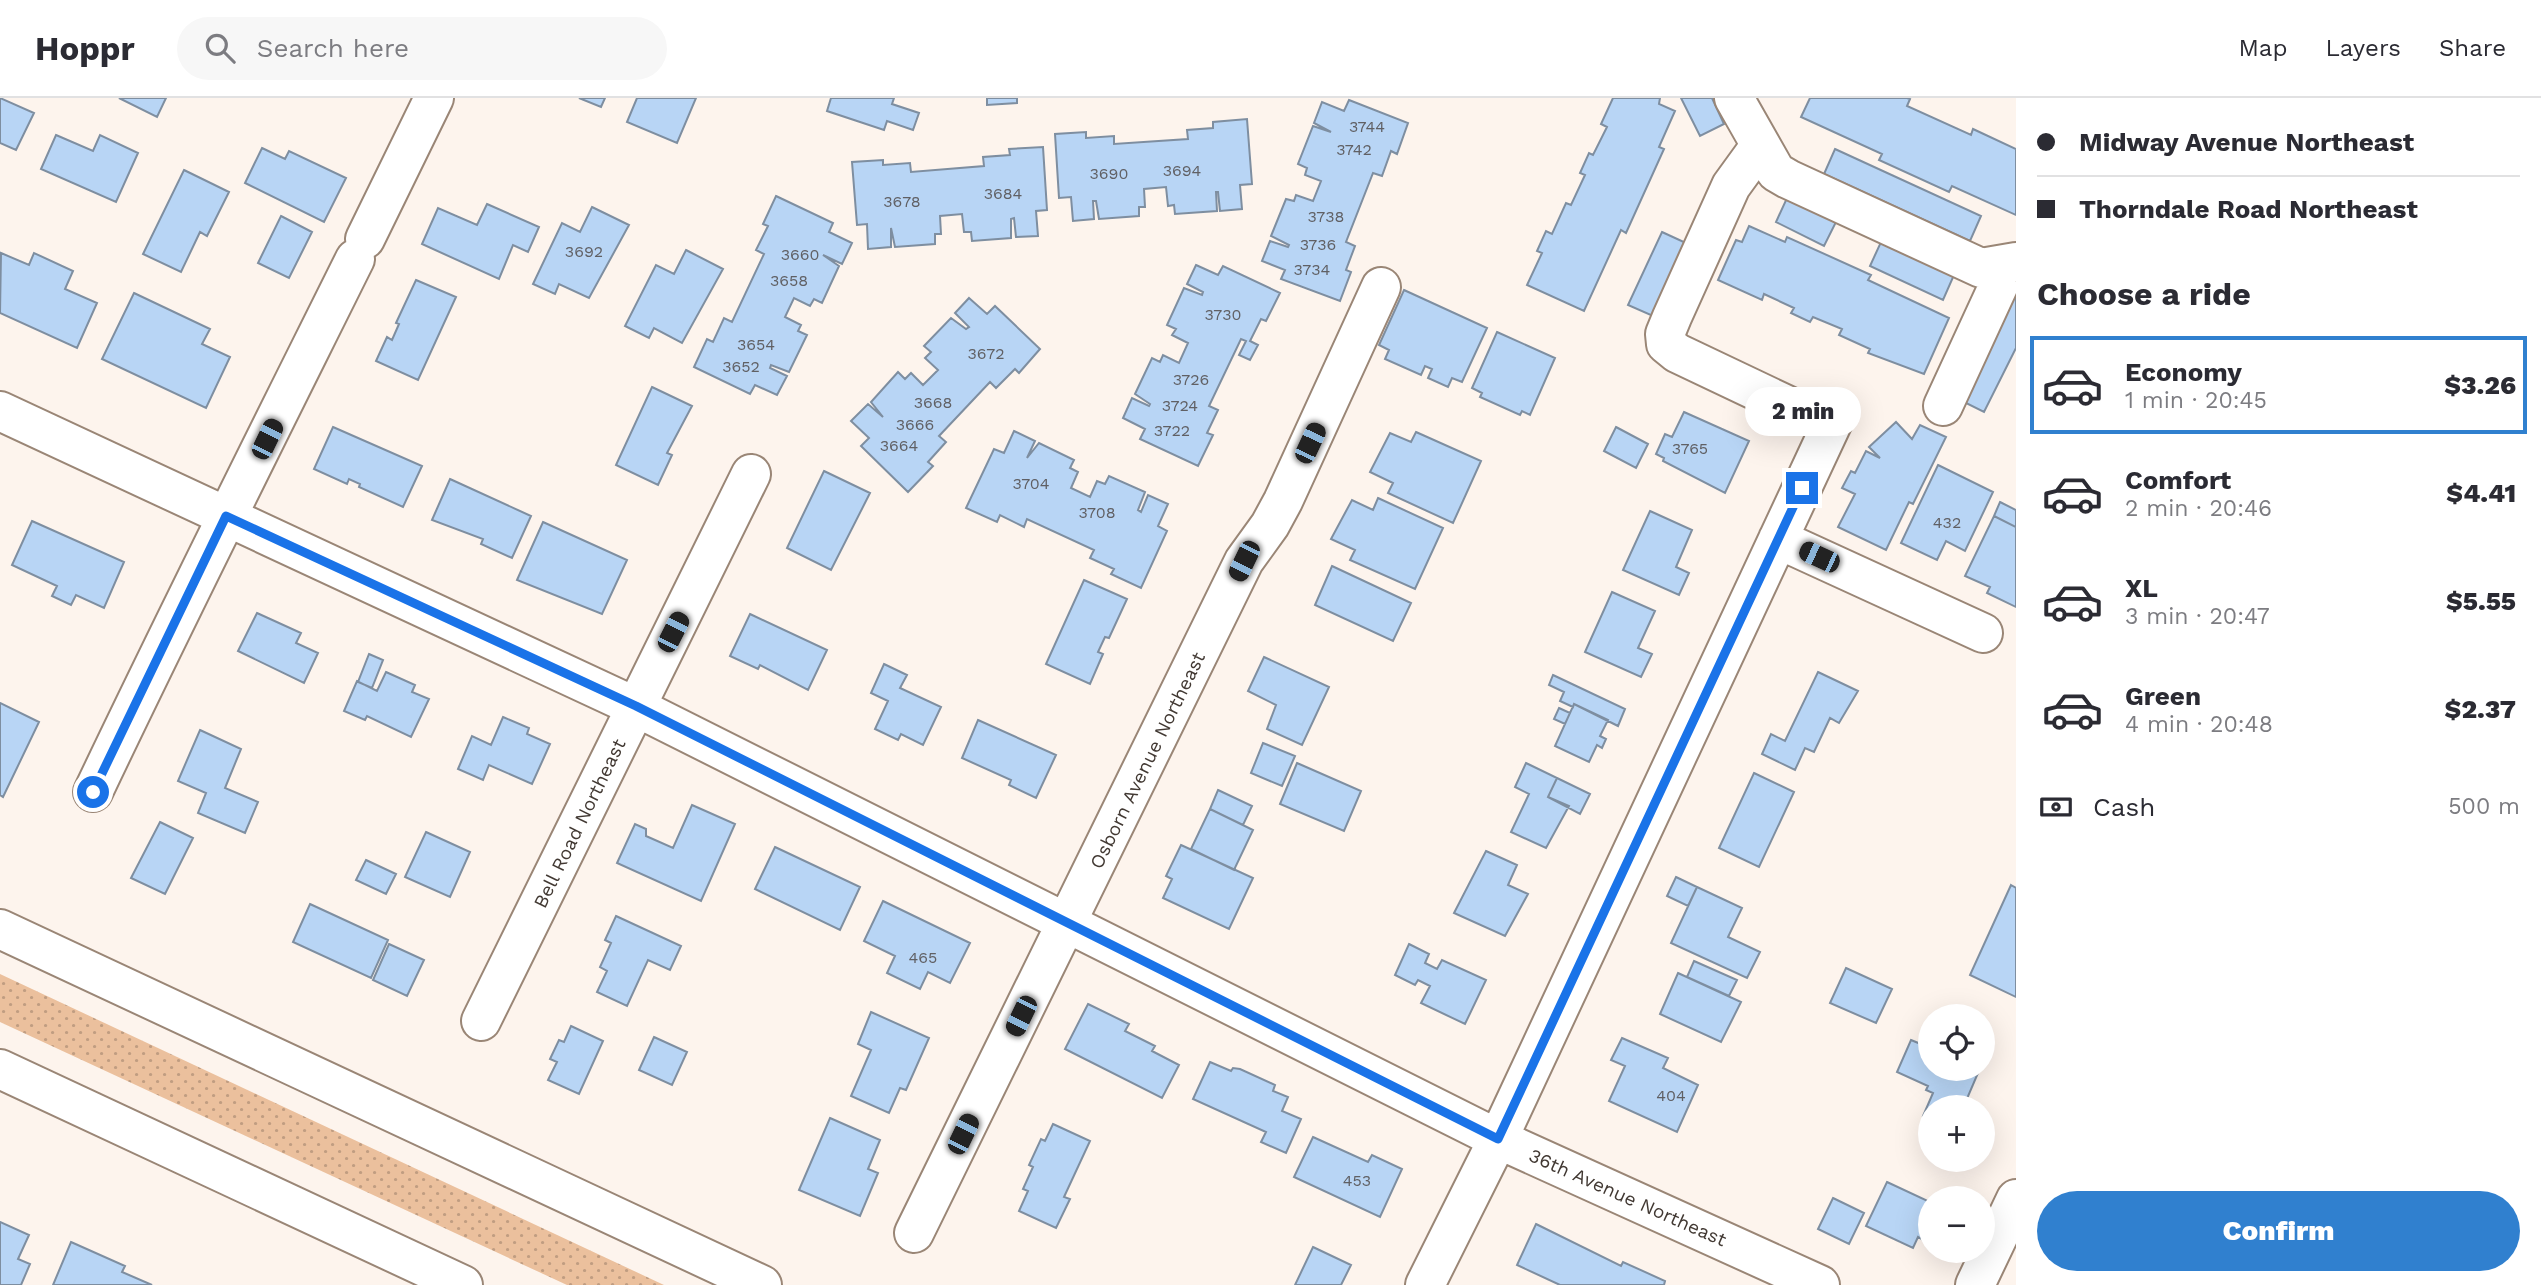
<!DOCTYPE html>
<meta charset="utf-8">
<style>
:root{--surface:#fff;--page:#f7f7f7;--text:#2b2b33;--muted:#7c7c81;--line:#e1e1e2;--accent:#3080cf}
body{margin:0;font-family:"Work Sans",sans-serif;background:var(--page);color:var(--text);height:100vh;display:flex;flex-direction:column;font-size:26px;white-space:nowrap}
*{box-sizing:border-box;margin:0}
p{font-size:23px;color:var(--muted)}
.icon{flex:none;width:38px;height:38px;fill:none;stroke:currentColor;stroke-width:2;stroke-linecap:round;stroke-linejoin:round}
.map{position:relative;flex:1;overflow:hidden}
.drawer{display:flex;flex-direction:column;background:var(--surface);width:525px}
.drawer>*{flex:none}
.hud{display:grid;align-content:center;height:154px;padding:0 21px;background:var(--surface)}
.tools{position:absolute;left:1918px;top:906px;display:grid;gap:14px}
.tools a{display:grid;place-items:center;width:77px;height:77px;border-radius:50%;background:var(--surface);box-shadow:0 7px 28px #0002;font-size:35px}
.end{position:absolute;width:32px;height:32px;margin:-16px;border:9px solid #1a73e8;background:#fff;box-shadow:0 0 0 4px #fff}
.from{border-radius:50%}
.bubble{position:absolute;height:49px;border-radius:24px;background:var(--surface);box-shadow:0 7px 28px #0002;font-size:23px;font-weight:800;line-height:49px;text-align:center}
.car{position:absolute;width:21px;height:42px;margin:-21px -10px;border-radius:9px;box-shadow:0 0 5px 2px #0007;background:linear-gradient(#222 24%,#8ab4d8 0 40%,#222 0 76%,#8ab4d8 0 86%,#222 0)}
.hud b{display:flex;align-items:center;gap:24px;height:66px;font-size:26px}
.hud b+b{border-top:2px solid var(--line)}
.hud i{width:18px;height:18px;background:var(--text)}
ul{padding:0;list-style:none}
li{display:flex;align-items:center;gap:21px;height:98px;margin:0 14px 10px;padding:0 7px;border:4px solid transparent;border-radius:0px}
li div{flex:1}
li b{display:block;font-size:26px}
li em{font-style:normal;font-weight:800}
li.on{border-color:var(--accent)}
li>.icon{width:63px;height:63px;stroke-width:1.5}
h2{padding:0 21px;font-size:32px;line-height:84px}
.pay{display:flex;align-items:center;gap:18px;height:77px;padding:0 21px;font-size:26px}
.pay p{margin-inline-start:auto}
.action{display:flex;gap:14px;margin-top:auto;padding:14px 21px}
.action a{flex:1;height:80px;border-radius:42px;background:var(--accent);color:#fff;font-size:28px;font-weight:800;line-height:80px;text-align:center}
header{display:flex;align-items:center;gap:42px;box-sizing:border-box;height:98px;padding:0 35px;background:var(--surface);border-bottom:2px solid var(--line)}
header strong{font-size:33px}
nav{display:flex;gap:38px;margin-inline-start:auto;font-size:24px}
.search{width:490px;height:63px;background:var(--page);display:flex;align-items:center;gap:18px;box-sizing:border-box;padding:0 24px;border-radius:38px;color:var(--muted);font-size:26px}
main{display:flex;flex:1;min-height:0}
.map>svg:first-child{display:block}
.grass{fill:url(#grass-dots)}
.building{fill:#b8d5f5;stroke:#7e8ea0;stroke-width:2}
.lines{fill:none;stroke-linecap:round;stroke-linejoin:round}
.minor-casing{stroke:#9a8676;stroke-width:42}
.highway-casing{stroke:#9a8676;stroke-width:42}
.minor{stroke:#fff;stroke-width:38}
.highway{stroke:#fff;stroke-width:38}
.route{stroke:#1a73e8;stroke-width:9}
.labels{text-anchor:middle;stroke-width:6;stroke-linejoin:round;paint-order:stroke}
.number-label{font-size:16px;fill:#606064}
.street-label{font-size:19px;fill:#423933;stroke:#fff}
</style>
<header>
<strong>Hoppr</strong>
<div class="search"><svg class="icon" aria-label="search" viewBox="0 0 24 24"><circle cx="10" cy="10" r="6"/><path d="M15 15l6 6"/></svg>Search here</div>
<nav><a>Map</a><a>Layers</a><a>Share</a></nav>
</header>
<main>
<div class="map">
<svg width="2016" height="1187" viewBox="0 0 2016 1187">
<defs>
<pattern id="grass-dots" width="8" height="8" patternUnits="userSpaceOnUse" patternTransform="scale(1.75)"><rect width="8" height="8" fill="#ebc09d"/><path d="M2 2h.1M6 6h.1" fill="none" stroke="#c09d81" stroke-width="1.8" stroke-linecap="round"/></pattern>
</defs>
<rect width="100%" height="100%" fill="#fdf4ed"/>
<path class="grass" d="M0,876L664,1187H567L0,924Z"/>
<path class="building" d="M0,0L34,15L16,52L0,45Z
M119,0H166L157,19Z
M579,0H605L601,9Z
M637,0H696L677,45L627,24Z
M831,0H894L892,6L919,15L913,32L887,23L884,32L827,13Z
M987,0H1017V5L987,7Z
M1613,0H1660L1659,6L1675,13L1659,49L1664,51L1626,135L1621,132L1584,213L1527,187L1542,155L1537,153L1546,133L1552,136L1566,105L1571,107L1585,77L1580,75L1589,55L1593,57L1607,29L1601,26Z
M1681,0H1712L1724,26L1700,38Z
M1810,0H1907L1910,1L1907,8L1971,37L1973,31L2016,51V117L1952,88L1949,94L1879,62L1882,56L1801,19Z
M1349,2L1408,25L1397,56L1391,53L1382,78L1373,75L1346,144L1355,148L1346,172L1351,174L1340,203L1281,181L1285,172L1262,163L1270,143L1288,149L1289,147L1271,138L1286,101L1294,103L1296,97L1313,103L1321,83L1305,77L1307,70L1298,66L1313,28L1331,34L1314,25L1322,4L1344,13Z
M1247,21L1252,86L1240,87L1242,111L1220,113L1218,94H1216L1217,113L1175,116L1174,107L1168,108L1166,89L1144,91L1145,109H1139V118L1099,121L1096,103H1093L1094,121L1073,123L1071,99L1059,100L1055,36L1086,34V40L1114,38V46L1188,41L1187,32L1213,30V24Z
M56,37L93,53L100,37L138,55L116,104L41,71Z
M1043,49L1047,112L1036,113L1038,138L1016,139L1014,120L1011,121V140L972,143L971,134H964L962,116L940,118L941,136H935V146L895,149L891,130V149L868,151L867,126L857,127L852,64L883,62V67L910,65L911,74L984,68L983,59L1010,57L1009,51Z
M262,50L285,61L289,53L346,80L324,124L245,85Z
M1835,51L1981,118L1970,143L1824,76Z
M184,72L229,94L207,138L200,134L181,174L143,156Z
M776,98L833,125L829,134L852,145L842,166L823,157L839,168L822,205L814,201L810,208L794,200L785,219L801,227L798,233L807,237L789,274L771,267L770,270L787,278L777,297L755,287L750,296L694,269L707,241L713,244L724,220L732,224L764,156L756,152L768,128L763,126Z
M1787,100L1836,124L1824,148L1776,124Z
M487,106L539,129L528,154L513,147L499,181L422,146L438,110L477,127Z
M592,109L629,127L589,200L559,186L555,196L533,186L562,125L580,134Z
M281,118L312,134L289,180L258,165Z
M1749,128L1785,144L1787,139L1871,177L1868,182L1949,220L1924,276L1868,255L1870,251L1839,237L1842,231L1813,219L1810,224L1791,215L1794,210L1764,196L1762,202L1718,182L1736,142L1742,144Z
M1662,134L1686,145L1653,218L1628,207Z
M1881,144L1954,177L1943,202L1870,168Z
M686,152L723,171L682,245L654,230L649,240L625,228L656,167L674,176Z
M1,155L29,167L34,155L73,173L65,191L97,205L77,250L0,215Z
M1196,167L1218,177L1223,168L1280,195L1266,223L1261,221L1250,243L1258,247L1250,262L1239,257L1246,243L1241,241L1209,308L1218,312L1207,335L1213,337L1198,368L1140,341L1145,331L1123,320L1132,300L1149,308L1150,306L1135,296L1152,260L1160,264L1163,257L1179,265L1188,245L1172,237L1176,231L1167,227L1184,190L1202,197L1203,194L1187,186Z
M416,182L456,199L418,282L376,263L387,239L392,242L399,226L396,225Z
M2016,190V250L1984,314L1960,302Z
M1404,192L1487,230L1462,284L1452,280L1448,289L1428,280L1432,271L1425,268L1421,277L1385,261L1389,252L1379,247Z
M134,195L210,231L202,246L230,259L206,310L102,261Z
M969,200L987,216L995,208L1040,251L1019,275L1015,271L996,290L990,284L939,338L946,344L928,364L933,368L908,394L861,348L869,340L851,323L868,306L883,319L871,304L898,274L905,281L911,275L923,287L938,272L925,260L931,254L924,248L951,220L966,231L969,229L955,215Z
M1497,234L1555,260L1530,317L1522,313L1520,317L1480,299L1482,295L1472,290Z
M652,289L692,308L667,355L672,357L658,387L616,367Z
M1684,314L1749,343L1725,395L1663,363L1664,360L1656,356L1665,336L1672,339Z
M1896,324L1912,341L1920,327L1946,339L1913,406L1909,404L1886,452L1838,429L1855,396L1842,390L1851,373L1855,375L1866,353L1880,360L1869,349Z
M333,329L422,368L403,409L359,389L360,386L349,381L347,386L314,371Z
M1616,329L1648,346L1636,370L1604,353Z
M1014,333L1035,343L1027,360L1039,345L1074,362L1070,370L1078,374L1071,390L1090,399L1097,383L1105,386L1109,378L1145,394L1138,412L1141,414L1148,397L1168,406L1158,428L1167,433L1141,490L1111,476L1114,471L1090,460L1094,452L1027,421L1024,429L1000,417L997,424L966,410L994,351L1004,355Z
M1416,334L1481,363L1453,425L1388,395L1393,385L1370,374L1390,335L1411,344Z
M1938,367L1993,394L1965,453L1946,443L1937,462L1901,445Z
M824,373L870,395L831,472L787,450Z
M450,381L531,418L512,460L481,446L483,441L432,422Z
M1378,400L1443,430L1415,491L1350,462L1355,452L1331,441L1352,402L1373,412Z
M2000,404L2016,412V429L1994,418Z
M1650,413L1692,432L1676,469L1689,475L1679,497L1623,472Z
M1994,418L2016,429V509L1987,495L1990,489L1965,478Z
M32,423L124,464L104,510L76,497L71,507L52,498L57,488L12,467Z
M543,424L627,462L602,516L517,482Z
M1332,468L1411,505L1393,543L1315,507Z
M1084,482L1127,501L1109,540L1105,539L1098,554L1103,556L1090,586L1046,566Z
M1612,494L1655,513L1638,550L1652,556L1641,579L1585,554Z
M257,515L301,535L296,545L318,555L304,585L238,553Z
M750,516L827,552L808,592L760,567L758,571L730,558Z
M369,556L383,562L372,590L358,584Z
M1264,559L1329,589L1302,647L1267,631L1276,607L1248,593Z
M884,566L907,577L900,590L941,609L923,647L901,636L898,642L875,631L888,603L871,595Z
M386,574L415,587L412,594L429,601L411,639L367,618L365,622L344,613L357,583L377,593Z
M1818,574L1858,593L1839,625L1830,620L1814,654L1805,650L1795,672L1762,656L1771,636L1785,643Z
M1553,577L1625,611L1618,628L1574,606L1573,609L1560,603L1564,594L1549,587Z
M0,605L39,624L3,699L0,697Z
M1574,606L1608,622L1600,638L1606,641L1602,650L1597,647L1589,664L1555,648Z
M1559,610L1570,615L1565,626L1554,621Z
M503,619L529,630L527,636L550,646L532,686L489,667L483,682L458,671L472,638L491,647Z
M978,622L1056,657L1036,700L1009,687L1011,682L962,660Z
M200,632L241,651L225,690L258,704L245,735L198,715L206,695L178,683Z
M1263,645L1295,658L1282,688L1251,675Z
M1297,665L1361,693L1344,733L1280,706Z
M1526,665L1557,680L1548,699L1569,708L1546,750L1511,734L1529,696L1515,689Z
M1754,675L1794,694L1759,769L1719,750Z
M1557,680L1590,696L1580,716L1548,699Z
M1218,692L1252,708L1243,727L1210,711Z
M692,707L735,726L701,803L617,765L635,726L646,731V738L673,750Z
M1210,711L1253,732L1234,772L1191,751Z
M160,724L193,740L165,796L131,780Z
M426,734L470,754L450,799L405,779Z
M1181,747L1253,780L1229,831L1163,800L1172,781L1166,778Z
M775,749L860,789L840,832L755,791Z
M1486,753L1517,767L1508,787L1528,796L1505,838L1454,815Z
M366,762L396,776L386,796L356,782Z
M1676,779L1697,789L1688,808L1667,798Z
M2011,787L2016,790V899L1970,877Z
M1697,789L1742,810L1728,839L1760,854L1747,880L1671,845Z
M883,803L970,845L950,885L928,874L920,891L887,875L895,858L864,843Z
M310,806L388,842L371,880L293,844Z
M616,818L681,848L670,872L648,862L627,908L597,894L607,873L600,869L611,845L605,842Z
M389,846L424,862L407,898L373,882Z
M1409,846L1429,856L1425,865L1437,871L1442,862L1486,882L1465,926L1421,905L1430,888L1418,882L1415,887L1395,877Z
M1694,863L1737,882L1729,898L1687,879Z
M1846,870L1892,891L1876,925L1830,905Z
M1678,875L1741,904L1721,944L1660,916Z
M1088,906L1129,926L1125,933L1155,948L1152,953L1179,967L1162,1000L1065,951Z
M871,914L929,940L906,992L900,990L889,1015L851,998L871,952L858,946Z
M571,928L603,943L579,996L548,982L557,964L550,961L559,942L564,944Z
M654,939L687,954L672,987L639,972Z
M1622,940L1668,960L1663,970L1698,987L1677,1034L1609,1003L1625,968L1611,962Z
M1911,942L1928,949L1930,971H1970L1978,975L1963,1010H1930V1021L1923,1018L1933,995L1926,992L1928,988L1897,974Z
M1210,964L1231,973L1233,970L1240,971L1275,987L1273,993L1288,999L1282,1013L1301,1021L1286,1055L1261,1044L1266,1034L1193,1001Z
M830,1020L880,1042L868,1071L878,1075L860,1118L799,1092Z
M1053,1026L1090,1043L1064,1099L1070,1101L1056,1130L1019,1113L1028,1093L1023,1091L1033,1069L1029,1067L1041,1041L1045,1043Z
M1313,1039L1368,1064L1372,1057L1402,1071L1380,1119L1294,1079Z
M1887,1084L1930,1104L1926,1122L1930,1124V1132L1925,1143L1918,1139L1913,1150L1866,1128Z
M1833,1100L1864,1115L1849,1146L1818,1131Z
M0,1124L29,1137L18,1161L30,1166L21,1187H0Z
M1536,1126L1621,1168L1623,1164L1665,1183L1664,1187H1560L1517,1167Z
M71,1144L125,1168L122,1174L152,1187H53Z
M1313,1149L1351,1167L1341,1187H1295Z"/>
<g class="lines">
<defs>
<path id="minor" d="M1734,0L1776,74L1788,81L1981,170L2016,164
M1760,48L1731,88L1672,219L1665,236L1666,246L1677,255L1795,311
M365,141L434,0
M1943,308L2008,167
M0,313L636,609L1498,1041L1820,1187
M1778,441L1983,535
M93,694C178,515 267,338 355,161
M481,923L751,376
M914,1135L1244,463L1270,427L1283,403L1381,189
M1425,1187L1498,1041L1837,315
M1975,1187L2016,1101"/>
<path id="highway" d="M0,831L762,1187
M0,971L463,1187"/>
</defs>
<use href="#minor" class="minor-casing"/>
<use href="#highway" class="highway-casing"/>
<use href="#minor" class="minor"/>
<use href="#highway" class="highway"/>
</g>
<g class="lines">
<path class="route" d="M93,694L226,418L636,608L1498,1041L1802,390"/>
</g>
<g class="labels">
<g class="number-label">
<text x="1367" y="34">3744</text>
<text x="1354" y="57">3742</text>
<text x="1182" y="78">3694</text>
<text x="1109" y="81">3690</text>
<text x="1003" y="101">3684</text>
<text x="902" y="109">3678</text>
<text x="1326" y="124">3738</text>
<text x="1318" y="152">3736</text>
<text x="584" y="159">3692</text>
<text x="800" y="162">3660</text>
<text x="1312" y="177">3734</text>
<text x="789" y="188">3658</text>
<text x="1223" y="222">3730</text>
<text x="756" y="252">3654</text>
<text x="986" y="261">3672</text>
<text x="741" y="274">3652</text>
<text x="1191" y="287">3726</text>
<text x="933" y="310">3668</text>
<text x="1180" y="313">3724</text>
<text x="915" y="332">3666</text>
<text x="1172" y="338">3722</text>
<text x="899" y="353">3664</text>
<text x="1690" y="356">3765</text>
<text x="1031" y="391">3704</text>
<text x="1097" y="420">3708</text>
<text x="1947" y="430">432</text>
<text x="923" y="865">465</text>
<text x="1671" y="1003">404</text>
<text x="1357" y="1088">453</text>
</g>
<g class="street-label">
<text transform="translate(1147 662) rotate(-64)" y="7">Osborn Avenue Northeast</text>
<text transform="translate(579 725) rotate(-64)" y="7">Bell Road Northeast</text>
<text transform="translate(1628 1099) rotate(24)" y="7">36th Avenue Northeast</text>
</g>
</g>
</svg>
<div class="tools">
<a><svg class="icon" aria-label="locate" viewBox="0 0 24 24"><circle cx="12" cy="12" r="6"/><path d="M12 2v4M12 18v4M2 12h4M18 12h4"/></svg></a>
<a>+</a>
<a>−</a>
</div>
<i class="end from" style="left:93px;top:694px"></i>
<i class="end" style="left:1802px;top:390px"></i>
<div class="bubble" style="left:1745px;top:289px;width:116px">2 min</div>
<i class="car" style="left:267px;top:341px;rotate:26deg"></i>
<i class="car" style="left:1310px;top:345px;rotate:25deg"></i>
<i class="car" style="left:1819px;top:459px;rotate:295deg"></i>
<i class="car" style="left:1244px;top:463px;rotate:206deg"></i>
<i class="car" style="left:673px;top:534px;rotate:27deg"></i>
<i class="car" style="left:1021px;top:918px;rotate:206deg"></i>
<i class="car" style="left:963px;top:1036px;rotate:26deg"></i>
</div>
<section class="drawer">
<div class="hud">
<b><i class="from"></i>Midway Avenue Northeast</b>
<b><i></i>Thorndale Road Northeast</b>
</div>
<h2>Choose a ride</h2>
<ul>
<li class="on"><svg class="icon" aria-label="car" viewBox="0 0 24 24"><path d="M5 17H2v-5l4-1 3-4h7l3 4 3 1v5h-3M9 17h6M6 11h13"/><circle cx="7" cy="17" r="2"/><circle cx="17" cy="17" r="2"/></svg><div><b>Economy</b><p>1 min · 20:45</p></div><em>$3.26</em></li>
<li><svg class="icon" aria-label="car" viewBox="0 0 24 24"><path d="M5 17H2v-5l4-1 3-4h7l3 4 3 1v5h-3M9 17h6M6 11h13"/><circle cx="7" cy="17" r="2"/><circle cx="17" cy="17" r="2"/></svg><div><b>Comfort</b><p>2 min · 20:46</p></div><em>$4.41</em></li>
<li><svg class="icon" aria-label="car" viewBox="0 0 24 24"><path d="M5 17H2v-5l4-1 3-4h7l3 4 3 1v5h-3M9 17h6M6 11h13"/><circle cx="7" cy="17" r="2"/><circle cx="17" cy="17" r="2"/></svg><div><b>XL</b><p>3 min · 20:47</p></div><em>$5.55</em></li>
<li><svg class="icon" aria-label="car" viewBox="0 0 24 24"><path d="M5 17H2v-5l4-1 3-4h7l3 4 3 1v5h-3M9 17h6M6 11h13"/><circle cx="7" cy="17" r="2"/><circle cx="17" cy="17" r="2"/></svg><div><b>Green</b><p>4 min · 20:48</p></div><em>$2.37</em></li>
</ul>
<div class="pay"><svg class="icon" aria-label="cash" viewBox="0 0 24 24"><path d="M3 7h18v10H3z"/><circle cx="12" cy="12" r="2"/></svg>Cash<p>500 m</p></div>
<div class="action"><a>Confirm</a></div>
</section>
</main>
